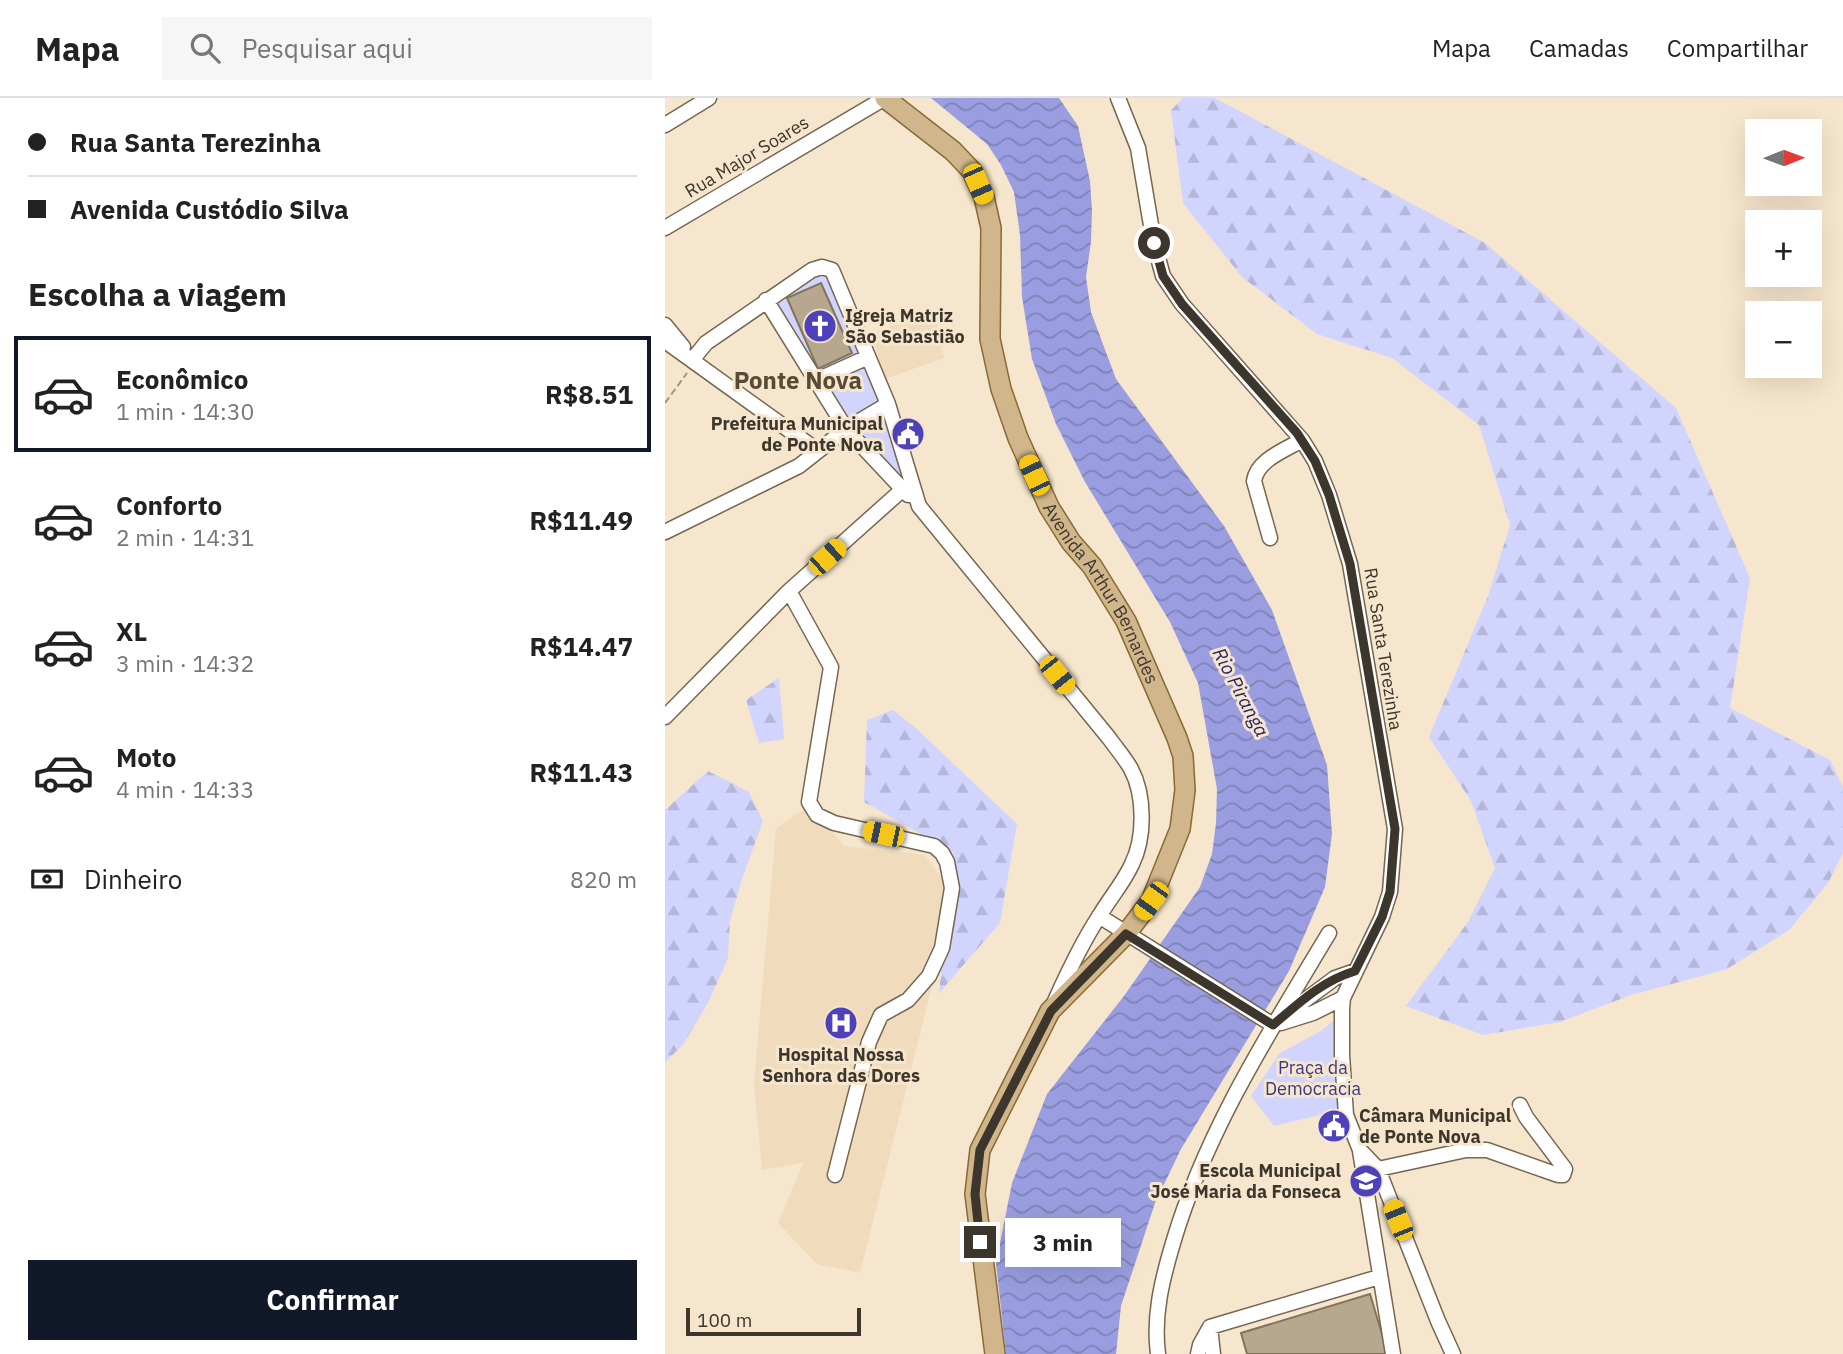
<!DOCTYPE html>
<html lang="pt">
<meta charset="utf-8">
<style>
:root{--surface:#fff;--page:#f6f6f6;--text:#222;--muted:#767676;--line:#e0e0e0;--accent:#111827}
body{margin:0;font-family:"IBM Plex Sans",sans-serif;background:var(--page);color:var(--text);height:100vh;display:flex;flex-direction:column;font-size:26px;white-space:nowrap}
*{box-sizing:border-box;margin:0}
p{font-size:23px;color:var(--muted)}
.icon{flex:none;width:38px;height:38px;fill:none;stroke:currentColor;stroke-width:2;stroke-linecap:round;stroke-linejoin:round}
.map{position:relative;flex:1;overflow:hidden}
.side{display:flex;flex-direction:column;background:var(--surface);width:665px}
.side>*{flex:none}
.hud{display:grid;align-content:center;height:154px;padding:0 28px;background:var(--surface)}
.needle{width:46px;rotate:89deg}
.controls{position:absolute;left:1080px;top:21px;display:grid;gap:14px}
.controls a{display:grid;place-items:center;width:77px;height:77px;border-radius:0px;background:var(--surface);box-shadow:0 7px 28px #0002;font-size:35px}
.scale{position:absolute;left:21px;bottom:18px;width:175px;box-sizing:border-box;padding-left:7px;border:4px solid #3c362c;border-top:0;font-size:19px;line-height:24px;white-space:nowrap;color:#3c362c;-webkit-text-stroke:5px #f6e6cd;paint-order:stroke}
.end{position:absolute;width:32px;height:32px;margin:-16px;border:9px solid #3c362c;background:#fff;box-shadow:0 0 0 4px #fff}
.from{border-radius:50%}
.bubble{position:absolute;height:49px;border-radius:0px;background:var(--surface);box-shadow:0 7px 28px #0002;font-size:23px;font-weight:700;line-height:49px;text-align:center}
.car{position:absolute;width:21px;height:42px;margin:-21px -10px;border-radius:9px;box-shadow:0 0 5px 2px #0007;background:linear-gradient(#f5c518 24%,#345 0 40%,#f5c518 0 76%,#345 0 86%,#f5c518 0)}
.hud b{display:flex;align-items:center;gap:24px;height:66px;font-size:26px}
.hud b+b{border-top:2px solid var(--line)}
.hud i{width:18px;height:18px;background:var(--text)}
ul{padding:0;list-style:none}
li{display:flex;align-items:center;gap:21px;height:116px;margin:0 14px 10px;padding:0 14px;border:4px solid transparent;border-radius:0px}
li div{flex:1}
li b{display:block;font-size:26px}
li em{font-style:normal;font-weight:700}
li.active{border-color:var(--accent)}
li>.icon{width:63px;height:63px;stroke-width:1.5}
h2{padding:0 28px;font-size:32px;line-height:84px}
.pay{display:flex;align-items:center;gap:18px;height:77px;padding:0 28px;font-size:26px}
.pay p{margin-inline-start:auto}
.cta{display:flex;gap:14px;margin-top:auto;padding:14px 28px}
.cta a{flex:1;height:80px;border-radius:0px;background:var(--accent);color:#fff;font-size:28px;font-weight:700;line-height:80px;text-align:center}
header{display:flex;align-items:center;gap:42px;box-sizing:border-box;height:98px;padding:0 35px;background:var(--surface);border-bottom:2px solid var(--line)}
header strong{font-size:33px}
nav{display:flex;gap:38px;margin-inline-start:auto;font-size:24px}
.search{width:490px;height:63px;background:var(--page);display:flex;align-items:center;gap:18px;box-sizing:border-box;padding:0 24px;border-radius:0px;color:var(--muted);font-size:26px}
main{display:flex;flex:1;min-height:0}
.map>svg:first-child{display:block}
.built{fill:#f0dcbc}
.forest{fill:url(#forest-firs)}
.park{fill:#d1d4fd}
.water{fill:url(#water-waves)}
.building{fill:#b7a78f;stroke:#82745d;stroke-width:2}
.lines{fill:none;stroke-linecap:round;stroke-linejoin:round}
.minor-casing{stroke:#746650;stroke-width:17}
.major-casing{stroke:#876a36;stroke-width:22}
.path{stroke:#a19683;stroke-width:2;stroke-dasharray:7 3.5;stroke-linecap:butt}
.minor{stroke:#fff;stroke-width:14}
.major{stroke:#d0b68a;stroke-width:19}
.route{stroke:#3c362c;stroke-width:9}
.labels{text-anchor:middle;stroke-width:6;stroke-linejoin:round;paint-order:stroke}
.street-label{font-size:18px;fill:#3c362c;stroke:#f6e6cd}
.poi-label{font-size:18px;font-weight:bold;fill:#3c362c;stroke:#f6e6cd;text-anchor:start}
.park-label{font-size:18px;fill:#3b3784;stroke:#f6e6cd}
.water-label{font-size:19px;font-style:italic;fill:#29216c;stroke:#f6e6cd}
.district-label{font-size:24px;font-weight:bold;fill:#584b35;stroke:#f6e6cd}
</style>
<header>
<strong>Mapa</strong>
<div class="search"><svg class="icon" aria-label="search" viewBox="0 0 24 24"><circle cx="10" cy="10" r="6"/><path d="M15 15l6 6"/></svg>Pesquisar aqui</div>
<nav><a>Mapa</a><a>Camadas</a><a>Compartilhar</a></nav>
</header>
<main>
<section class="side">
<div class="hud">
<b><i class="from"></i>Rua Santa Terezinha</b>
<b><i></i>Avenida Custódio Silva</b>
</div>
<h2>Escolha a viagem</h2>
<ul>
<li class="active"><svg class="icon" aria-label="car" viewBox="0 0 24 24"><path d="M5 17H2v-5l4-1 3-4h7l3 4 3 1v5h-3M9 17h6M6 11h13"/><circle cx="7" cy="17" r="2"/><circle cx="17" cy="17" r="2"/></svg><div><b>Econômico</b><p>1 min · 14:30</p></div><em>R$8.51</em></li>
<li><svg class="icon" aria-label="car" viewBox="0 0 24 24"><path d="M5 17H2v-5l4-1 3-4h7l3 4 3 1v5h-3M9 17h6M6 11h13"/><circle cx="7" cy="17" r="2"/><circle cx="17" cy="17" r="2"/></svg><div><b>Conforto</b><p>2 min · 14:31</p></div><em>R$11.49</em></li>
<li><svg class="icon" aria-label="car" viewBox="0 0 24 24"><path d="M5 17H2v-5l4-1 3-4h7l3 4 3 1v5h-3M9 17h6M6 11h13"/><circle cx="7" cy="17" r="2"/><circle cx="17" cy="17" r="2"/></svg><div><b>XL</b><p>3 min · 14:32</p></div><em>R$14.47</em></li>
<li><svg class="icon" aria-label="car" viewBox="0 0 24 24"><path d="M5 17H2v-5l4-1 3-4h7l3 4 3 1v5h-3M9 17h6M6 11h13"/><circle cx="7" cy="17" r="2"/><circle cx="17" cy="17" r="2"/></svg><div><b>Moto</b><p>4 min · 14:33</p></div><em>R$11.43</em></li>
</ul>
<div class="pay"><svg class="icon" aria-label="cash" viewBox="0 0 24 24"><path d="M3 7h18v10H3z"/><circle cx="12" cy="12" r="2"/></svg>Dinheiro<p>820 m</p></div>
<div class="cta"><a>Confirmar</a></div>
</section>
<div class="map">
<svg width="1178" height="1256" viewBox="0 0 1178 1256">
<defs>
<pattern id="forest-firs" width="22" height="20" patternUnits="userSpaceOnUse" patternTransform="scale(1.75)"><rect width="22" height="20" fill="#d1d4fd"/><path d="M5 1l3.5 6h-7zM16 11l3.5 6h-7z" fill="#b4b7d9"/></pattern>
<pattern id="water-waves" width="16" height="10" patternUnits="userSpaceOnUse" patternTransform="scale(1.75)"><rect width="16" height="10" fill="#9a9ee0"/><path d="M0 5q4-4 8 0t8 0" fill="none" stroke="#7f82b6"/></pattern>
</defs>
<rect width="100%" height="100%" fill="#f6e6cd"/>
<path class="built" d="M269,213L279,260L220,281L206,235Z
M145,707L179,748L260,757L285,792L273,864L195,1175L152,1166L113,1125L138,1065L97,1072L89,985L111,731Z"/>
<path class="forest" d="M518,0H550L820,145L1011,310L1085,480L1065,610L1165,662L1178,689V755L1163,785L1124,832L1062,871L966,897L895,924L818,937L741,908L803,824L830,770L806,703L764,639L823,498L845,427L814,327L727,260L652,236L577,179L518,105L506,12Z
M114,580L119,641L94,645L81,602Z
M228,612L252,631L352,726L335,825L274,895L288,754L199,704L202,622Z
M43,673L84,694L98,723L77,781L65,823L63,860L44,903L18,947L0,964V712Z"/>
<path class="park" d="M154,169L170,177L254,408L209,362L101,202Z
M682,912L688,1009L609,1028L586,998L615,955L656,933Z"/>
<path class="water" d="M266,0H394L413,28L425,83L427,113L426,144L421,179L426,214L451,281L559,428L607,512L662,667L667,736L660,789L624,873L516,1051L490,1105L456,1208L451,1256H341L331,1165L347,1085L382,996L459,898L535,789L547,756L551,725L552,691L533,585L505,524L420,384L391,326L367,261L357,199L355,137L349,94L336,67L322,46Z"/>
<path class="building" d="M156,185L187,255L153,271L122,200Z
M705,1196L723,1256H582L576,1235Z"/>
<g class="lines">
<defs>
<path id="minor" d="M453,0L473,50L489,145L498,178L517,206L637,342L650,363L664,397L685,466L730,731L725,794L717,819L678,900L677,911V957L681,1017L695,1052L713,1071L773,1223L788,1256
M0,27L44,0
M0,130L220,0
M101,202L181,331L243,397
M0,227L18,249
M0,243L153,353
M28,261L41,245L147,172L157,169L167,172L223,306L254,408L444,640C451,650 460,660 466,671C480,697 480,740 467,766C459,784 445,800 435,817C417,844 403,874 390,903
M152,282L203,259
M0,434L134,368L181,331L223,306
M605,440L589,383C592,362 620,352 637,342
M124,493L166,569L144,704L152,717L169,725L269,748L277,755L282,764L287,790L277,850L264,878L243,902L216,917L204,944L170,1077
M0,619L124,493L237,392
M434,818L608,927
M620,917L670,880L690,873
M616,925L648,915L678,900
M695,1053L728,1256
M713,1071L801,1052H822L893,1077H898L900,1071L861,1019L855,1007
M493,1256C488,1218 497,1182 508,1145C541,1033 604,935 664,835
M533,1256L535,1247L545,1229
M548,1256L545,1229L714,1179"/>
<g id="major">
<path id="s1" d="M220,0L288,53L307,73L319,99L326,130L325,241L336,291L353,340L384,409L406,444L427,468L461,523L512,640L518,658L520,692L515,731L486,803L461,836L385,913L315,1052L310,1096L330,1256"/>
</g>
</defs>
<use href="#minor" class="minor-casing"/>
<use href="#major" class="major-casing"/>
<path class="path" d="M0,305L22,275"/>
<use href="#minor" class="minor"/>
<use href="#major" class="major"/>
</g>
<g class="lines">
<path class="route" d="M315,1144L310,1096L315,1052L386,913L461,836L608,927C634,905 657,883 690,873L717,819L725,794L730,731L685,466L664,397L650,363L632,335L517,206L498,178L489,145"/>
</g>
<defs>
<symbol id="church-disc" viewBox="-11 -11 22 22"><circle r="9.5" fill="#4d42b9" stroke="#f6e6cd"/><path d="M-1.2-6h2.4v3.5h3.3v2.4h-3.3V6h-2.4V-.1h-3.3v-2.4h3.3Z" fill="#fff"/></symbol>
<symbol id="civic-disc" viewBox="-11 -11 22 22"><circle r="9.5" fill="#4d42b9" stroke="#f6e6cd"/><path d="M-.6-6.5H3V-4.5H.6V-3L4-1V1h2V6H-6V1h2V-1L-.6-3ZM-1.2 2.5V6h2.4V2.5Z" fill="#fff"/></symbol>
<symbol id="hospital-disc" viewBox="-11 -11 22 22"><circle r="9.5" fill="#4d42b9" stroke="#f6e6cd"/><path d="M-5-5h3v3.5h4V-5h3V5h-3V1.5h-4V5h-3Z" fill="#fff"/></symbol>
<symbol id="school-disc" viewBox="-11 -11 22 22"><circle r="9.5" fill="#4d42b9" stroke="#f6e6cd"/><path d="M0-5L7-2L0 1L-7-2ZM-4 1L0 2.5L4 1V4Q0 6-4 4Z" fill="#fff"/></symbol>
</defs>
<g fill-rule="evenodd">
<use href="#church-disc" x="136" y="209" width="38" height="38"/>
<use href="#civic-disc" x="224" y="317" width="38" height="38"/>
<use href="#hospital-disc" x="157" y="906" width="38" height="38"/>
<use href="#civic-disc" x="650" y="1009" width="38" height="38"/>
<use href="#school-disc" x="682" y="1064" width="38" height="38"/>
</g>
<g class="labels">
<g class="street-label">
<text transform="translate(82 59) rotate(-31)" y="6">Rua Major Soares</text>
<text dy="6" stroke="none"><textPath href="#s1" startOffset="565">Avenida Arthur Bernardes</textPath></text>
<text transform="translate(718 551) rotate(81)" y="6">Rua Santa Terezinha</text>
</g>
<g class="poi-label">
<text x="180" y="224">Igreja Matriz<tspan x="180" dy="21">São Sebastião</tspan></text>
<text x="218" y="332" text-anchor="end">Prefeitura Municipal<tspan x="218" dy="21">de Ponte Nova</tspan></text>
<text x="176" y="963" text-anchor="middle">Hospital Nossa<tspan x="176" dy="21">Senhora das Dores</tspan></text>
<text x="694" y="1024">Câmara Municipal<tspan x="694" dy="21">de Ponte Nova</tspan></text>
<text x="676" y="1079" text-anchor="end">Escola Municipal<tspan x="676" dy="21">José Maria da Fonseca</tspan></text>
</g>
<g class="park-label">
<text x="648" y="976">Praça da<tspan x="648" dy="21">Democracia</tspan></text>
</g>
<g class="water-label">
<text transform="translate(576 594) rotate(62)" y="7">Rio Piranga</text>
</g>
<g class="district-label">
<text x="133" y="291">Ponte Nova</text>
</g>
</g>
</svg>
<div class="controls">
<a><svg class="needle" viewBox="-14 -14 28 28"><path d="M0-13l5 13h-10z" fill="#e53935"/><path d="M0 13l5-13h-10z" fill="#767676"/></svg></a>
<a>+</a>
<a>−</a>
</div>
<div class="scale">100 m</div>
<i class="end from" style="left:489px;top:145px"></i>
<i class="end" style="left:315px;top:1144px"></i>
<div class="bubble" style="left:340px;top:1120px;width:116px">3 min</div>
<i class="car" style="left:313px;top:86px;rotate:156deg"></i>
<i class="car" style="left:369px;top:377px;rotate:335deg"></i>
<i class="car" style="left:162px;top:459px;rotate:48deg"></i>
<i class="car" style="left:392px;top:577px;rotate:141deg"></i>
<i class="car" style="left:218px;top:736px;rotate:282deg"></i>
<i class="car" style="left:486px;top:803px;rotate:216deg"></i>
<i class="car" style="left:733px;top:1122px;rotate:338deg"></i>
</div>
</main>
